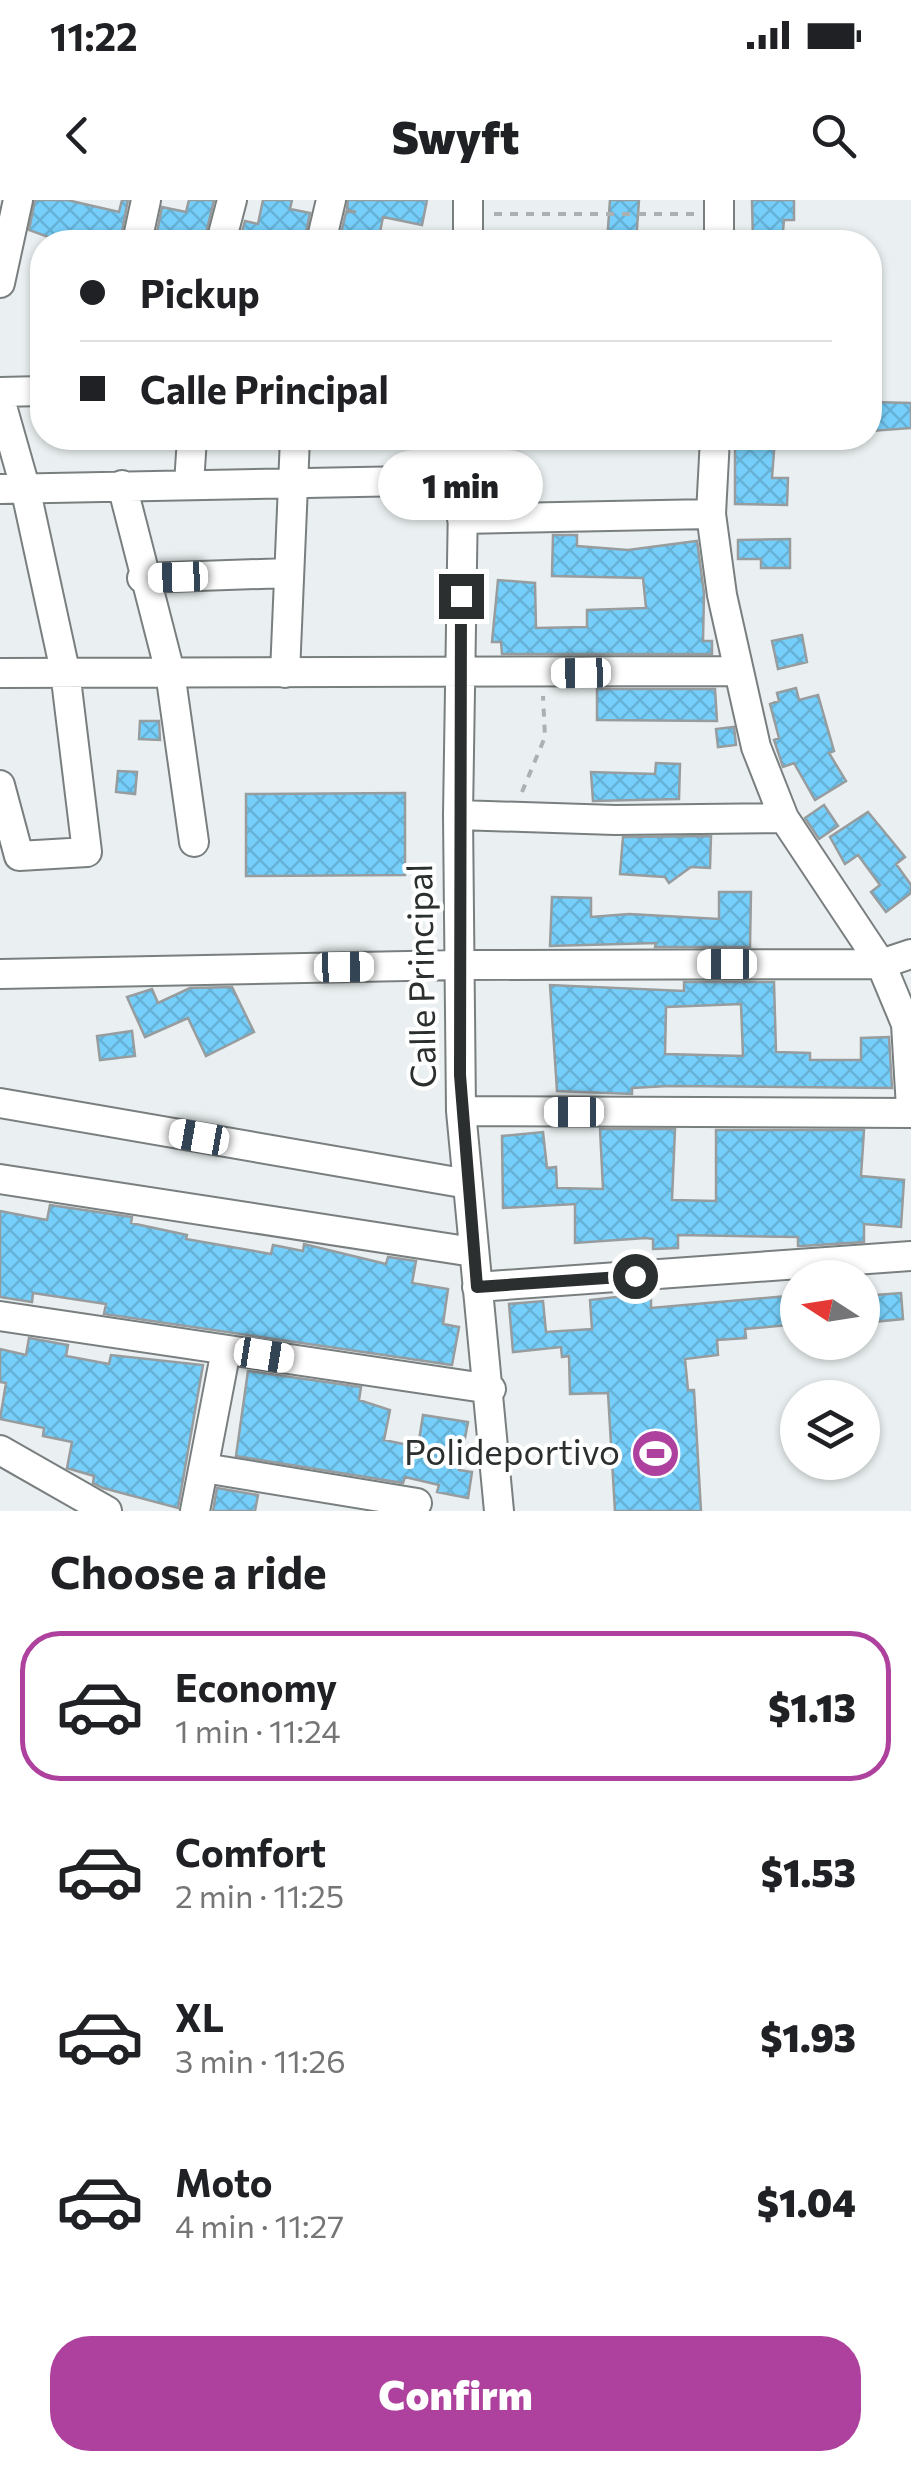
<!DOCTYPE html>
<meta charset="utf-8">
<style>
:root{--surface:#fff;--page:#f2f2f2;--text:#202124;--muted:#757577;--line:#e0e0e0;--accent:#ae409e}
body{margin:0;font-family:Commissioner,sans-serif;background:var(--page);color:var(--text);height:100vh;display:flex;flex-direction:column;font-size:38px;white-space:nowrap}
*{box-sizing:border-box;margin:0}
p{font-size:32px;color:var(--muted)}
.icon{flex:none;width:55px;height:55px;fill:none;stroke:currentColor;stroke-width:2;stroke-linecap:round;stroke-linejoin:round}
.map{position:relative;height:1311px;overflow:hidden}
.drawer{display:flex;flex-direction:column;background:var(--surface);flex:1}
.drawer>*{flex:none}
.guide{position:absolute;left:30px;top:30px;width:852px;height:220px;border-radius:40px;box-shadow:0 2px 8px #0004;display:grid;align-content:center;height:220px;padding:0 50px;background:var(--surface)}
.needle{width:65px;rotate:282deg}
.tools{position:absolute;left:780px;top:1060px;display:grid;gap:20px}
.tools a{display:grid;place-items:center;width:100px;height:100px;border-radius:50%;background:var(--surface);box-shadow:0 2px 8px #0004;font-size:50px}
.end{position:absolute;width:45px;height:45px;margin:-22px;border:12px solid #2c2f2f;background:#fff;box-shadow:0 0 0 5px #fff}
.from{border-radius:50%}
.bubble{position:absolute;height:70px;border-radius:35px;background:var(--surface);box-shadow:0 2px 8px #0004;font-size:32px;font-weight:800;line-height:70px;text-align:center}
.car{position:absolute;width:30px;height:60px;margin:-30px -15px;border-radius:12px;box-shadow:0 0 8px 2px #0007;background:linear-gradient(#fff 24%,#345 0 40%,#fff 0 76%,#345 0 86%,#fff 0)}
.guide b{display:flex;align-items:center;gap:35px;height:95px;font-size:38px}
.guide b+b{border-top:2px solid var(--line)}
.guide i{width:25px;height:25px;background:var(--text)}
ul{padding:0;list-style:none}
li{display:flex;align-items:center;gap:30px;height:150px;margin:0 20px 15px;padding:0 30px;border:5px solid transparent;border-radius:40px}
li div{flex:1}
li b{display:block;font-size:38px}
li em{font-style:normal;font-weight:800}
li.active{border-color:var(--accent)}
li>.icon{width:90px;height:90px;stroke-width:1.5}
h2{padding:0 50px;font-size:45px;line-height:120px}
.button{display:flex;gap:20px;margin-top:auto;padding:20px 50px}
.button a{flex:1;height:115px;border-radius:40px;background:var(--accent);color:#fff;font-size:40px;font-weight:800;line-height:115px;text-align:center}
.status{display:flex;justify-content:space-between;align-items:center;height:70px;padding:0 50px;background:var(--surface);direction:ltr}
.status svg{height:28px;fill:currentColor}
header{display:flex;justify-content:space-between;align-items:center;height:130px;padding:0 50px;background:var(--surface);font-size:45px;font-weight:800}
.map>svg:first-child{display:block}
.building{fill:url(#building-cross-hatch);stroke:#979c9e;stroke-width:2.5;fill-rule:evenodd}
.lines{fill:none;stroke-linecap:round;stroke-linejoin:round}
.minor-casing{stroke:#797f7f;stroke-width:32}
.path{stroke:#abb0b1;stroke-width:4;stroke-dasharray:8 8;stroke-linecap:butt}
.minor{stroke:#fff;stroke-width:28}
.route{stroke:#2c2f2f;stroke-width:12}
.labels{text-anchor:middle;stroke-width:8;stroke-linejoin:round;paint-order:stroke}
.street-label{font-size:35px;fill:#2c2f2f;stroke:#fff}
.poi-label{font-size:35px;fill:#2c2f2f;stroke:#fff;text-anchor:end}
</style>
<div class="status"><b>11:22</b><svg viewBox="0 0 49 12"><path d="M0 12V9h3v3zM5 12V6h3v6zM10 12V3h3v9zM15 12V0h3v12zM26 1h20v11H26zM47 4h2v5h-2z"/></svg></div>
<header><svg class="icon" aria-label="back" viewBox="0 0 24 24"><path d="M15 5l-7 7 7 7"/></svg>Swyft<svg class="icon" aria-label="search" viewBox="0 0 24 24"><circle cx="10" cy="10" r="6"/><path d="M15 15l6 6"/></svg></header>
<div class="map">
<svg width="911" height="1311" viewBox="0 0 911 1311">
<defs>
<pattern id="building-cross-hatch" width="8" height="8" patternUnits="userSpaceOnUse" patternTransform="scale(2.5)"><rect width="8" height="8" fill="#76cffa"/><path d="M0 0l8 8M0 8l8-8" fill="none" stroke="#66b2d7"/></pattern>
</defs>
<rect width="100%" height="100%" fill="#eaf0f1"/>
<path class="building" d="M35,0H67L119,12L122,0H128L120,42H62L29,30Z
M189,0H214L204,42H155L162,7L186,12Z
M263,0H292L290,9L310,13L304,42H239L245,21L258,24Z
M348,0H427L422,25L383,17L378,42H339L346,12H356L347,10Z
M610,0H639L636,42H607Z
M752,0H794V20H784L782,42H753Z
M872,202L911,203V228L872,231Z
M755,238H775L772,278H788L787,305L735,304V242L755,243Z
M553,335H577V346L628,350L697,341L704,393L703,441H712V454H502L501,442H492L498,380L535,383L536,428L587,427V410L646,408L643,378L552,376Z
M790,339V368H761V359H738V340Z
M802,435L807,462L778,469L772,441Z
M796,488L799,500L818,495L834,551L829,553L846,581L815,600L794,563L783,567L774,540L779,538L770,504L779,501L777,493Z
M597,489H715L717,521L597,520Z
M140,521H159L160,540L139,539Z
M734,527L736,545L718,547L716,529Z
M656,563L680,564L679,599L593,601L591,572L655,574Z
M118,571L137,572L135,594L116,592Z
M405,593V675L246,676V594Z
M824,605L838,626L819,639L805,618Z
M868,612L905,657L896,664L911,685V693L886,712L871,692L880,685L858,655L845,664L830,637Z
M711,636L710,668L691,667L669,683L665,677L620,674L623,637Z
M719,692H751L750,747H655L656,743L550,746L552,697L591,698V717L629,714L719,719Z
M684,782H774L776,852L810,853V860H861V838L889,837L892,888L668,886L632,888V894L557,891L550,785L684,791ZM741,804L743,856L665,854L666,807Z
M232,787L254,832L206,856L188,818L145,837L127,797L152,789L158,803L190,788Z
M132,831L135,856L100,860L97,836Z
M600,929H675L672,1000L716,1001V930H864L861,976L904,980L901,1027L864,1024V1042L802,1046H798V1037L678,1035V1048L653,1049V1039L646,1038L575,1043V1004L503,1008L502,936L543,932L547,968L556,967L557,988L603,989Z
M50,1005L132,1017L131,1023L187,1035L186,1039L271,1054L273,1045L303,1051L304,1044L386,1064L388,1057L416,1061L412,1083L448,1089L443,1124L459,1127L452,1165L104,1114L106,1104L33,1093L32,1102L0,1097V1011L47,1020Z
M651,1093V1108L798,1095V1124L745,1129L746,1138L717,1140L718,1155L685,1159L688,1190H694L701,1311H615L608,1193L570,1194L569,1156L562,1157L561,1147L513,1152L509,1104L543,1101L546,1132L592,1129L590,1100Z
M901,1093L903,1119L862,1123V1096Z
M29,1138L68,1145L66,1156L109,1164L111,1155L203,1165L178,1308L103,1288L93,1283L94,1276L67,1268L72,1242L43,1236L44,1228L0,1219L6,1183L0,1182V1149L26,1155Z
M248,1171L361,1187L359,1200L390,1210L384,1240L418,1247L423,1215L468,1222L459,1270L472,1272L468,1298L437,1292L439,1285L405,1277L403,1283L236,1256Z
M217,1288L258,1295L255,1311H213Z"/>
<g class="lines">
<defs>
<path id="minor" d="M137,42L146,0
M221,42L232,0
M321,42L331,0
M468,42V0
M719,42V0
M0,83L18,0
M0,192L42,191
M0,199L25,287L65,471L87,652L19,656L0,585
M464,238L458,615L461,911L499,1311
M715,238L711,314L722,395L756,547L784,618L881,764L906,824L911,908
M189,284L192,238
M122,285L170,472L194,642
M0,289L463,280
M462,319L711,314
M142,378L288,373
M0,473L738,471
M285,473L295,238
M458,615L615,620L784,618
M0,774L458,765L881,764L911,754
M0,903L468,984
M461,911L911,913
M0,979L473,1052
M477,1087L911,1056
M0,1116L491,1189
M0,1250L107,1311
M204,1268L417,1303
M195,1311L226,1150"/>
</defs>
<use href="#minor" class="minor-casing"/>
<path class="path" d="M494,14H694
M522,592L545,537L543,496"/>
<use href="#minor" class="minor"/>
</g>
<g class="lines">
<path class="route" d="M461,396L460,875L477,1087L635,1076"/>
</g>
<defs>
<symbol id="stadium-disc" viewBox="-11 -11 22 22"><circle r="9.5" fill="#ae409e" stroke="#fff"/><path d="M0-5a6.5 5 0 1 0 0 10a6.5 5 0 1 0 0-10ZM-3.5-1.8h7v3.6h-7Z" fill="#fff"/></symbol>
</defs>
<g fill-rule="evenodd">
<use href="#stadium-disc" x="628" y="1226" width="55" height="55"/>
</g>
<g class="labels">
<g class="street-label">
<text transform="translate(422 776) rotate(-91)" y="12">Calle Principal</text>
</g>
<g class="poi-label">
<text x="620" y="1265">Polideportivo</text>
</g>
</g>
</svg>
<div class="tools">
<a><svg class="needle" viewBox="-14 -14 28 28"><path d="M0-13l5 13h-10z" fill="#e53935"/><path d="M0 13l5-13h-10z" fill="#757577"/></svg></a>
<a><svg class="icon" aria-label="layers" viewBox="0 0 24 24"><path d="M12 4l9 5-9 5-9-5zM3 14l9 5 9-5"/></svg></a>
</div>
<i class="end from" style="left:635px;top:1076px"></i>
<i class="end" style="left:461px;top:396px"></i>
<div class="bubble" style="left:378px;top:250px;width:165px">1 min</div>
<i class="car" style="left:178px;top:377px;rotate:268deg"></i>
<i class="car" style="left:581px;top:473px;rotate:269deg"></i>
<i class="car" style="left:727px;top:764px;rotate:270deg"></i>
<i class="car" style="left:344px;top:767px;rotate:89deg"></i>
<i class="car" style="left:574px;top:912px;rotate:270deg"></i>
<i class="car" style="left:199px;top:937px;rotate:280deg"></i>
<i class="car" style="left:264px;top:1155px;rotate:99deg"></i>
<div class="guide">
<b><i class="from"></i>Pickup</b>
<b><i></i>Calle Principal</b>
</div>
</div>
<section class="drawer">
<h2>Choose a ride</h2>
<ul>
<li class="active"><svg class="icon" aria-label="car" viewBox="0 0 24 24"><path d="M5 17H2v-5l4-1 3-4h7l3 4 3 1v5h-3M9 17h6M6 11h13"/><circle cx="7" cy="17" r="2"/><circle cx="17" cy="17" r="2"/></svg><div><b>Economy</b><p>1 min · 11:24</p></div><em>$1.13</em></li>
<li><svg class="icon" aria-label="car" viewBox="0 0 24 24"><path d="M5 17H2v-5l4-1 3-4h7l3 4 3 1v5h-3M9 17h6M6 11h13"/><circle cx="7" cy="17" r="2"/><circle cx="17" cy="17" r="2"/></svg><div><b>Comfort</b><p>2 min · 11:25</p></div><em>$1.53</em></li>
<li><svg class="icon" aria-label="car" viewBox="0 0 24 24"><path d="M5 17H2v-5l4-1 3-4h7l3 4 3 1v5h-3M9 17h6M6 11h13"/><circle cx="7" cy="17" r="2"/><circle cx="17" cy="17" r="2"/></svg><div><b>XL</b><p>3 min · 11:26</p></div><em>$1.93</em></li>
<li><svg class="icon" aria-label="car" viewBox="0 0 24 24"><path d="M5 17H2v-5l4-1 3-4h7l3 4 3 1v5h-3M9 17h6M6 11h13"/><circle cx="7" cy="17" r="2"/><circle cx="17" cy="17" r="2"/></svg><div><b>Moto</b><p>4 min · 11:27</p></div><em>$1.04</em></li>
</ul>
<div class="button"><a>Confirm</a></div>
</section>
